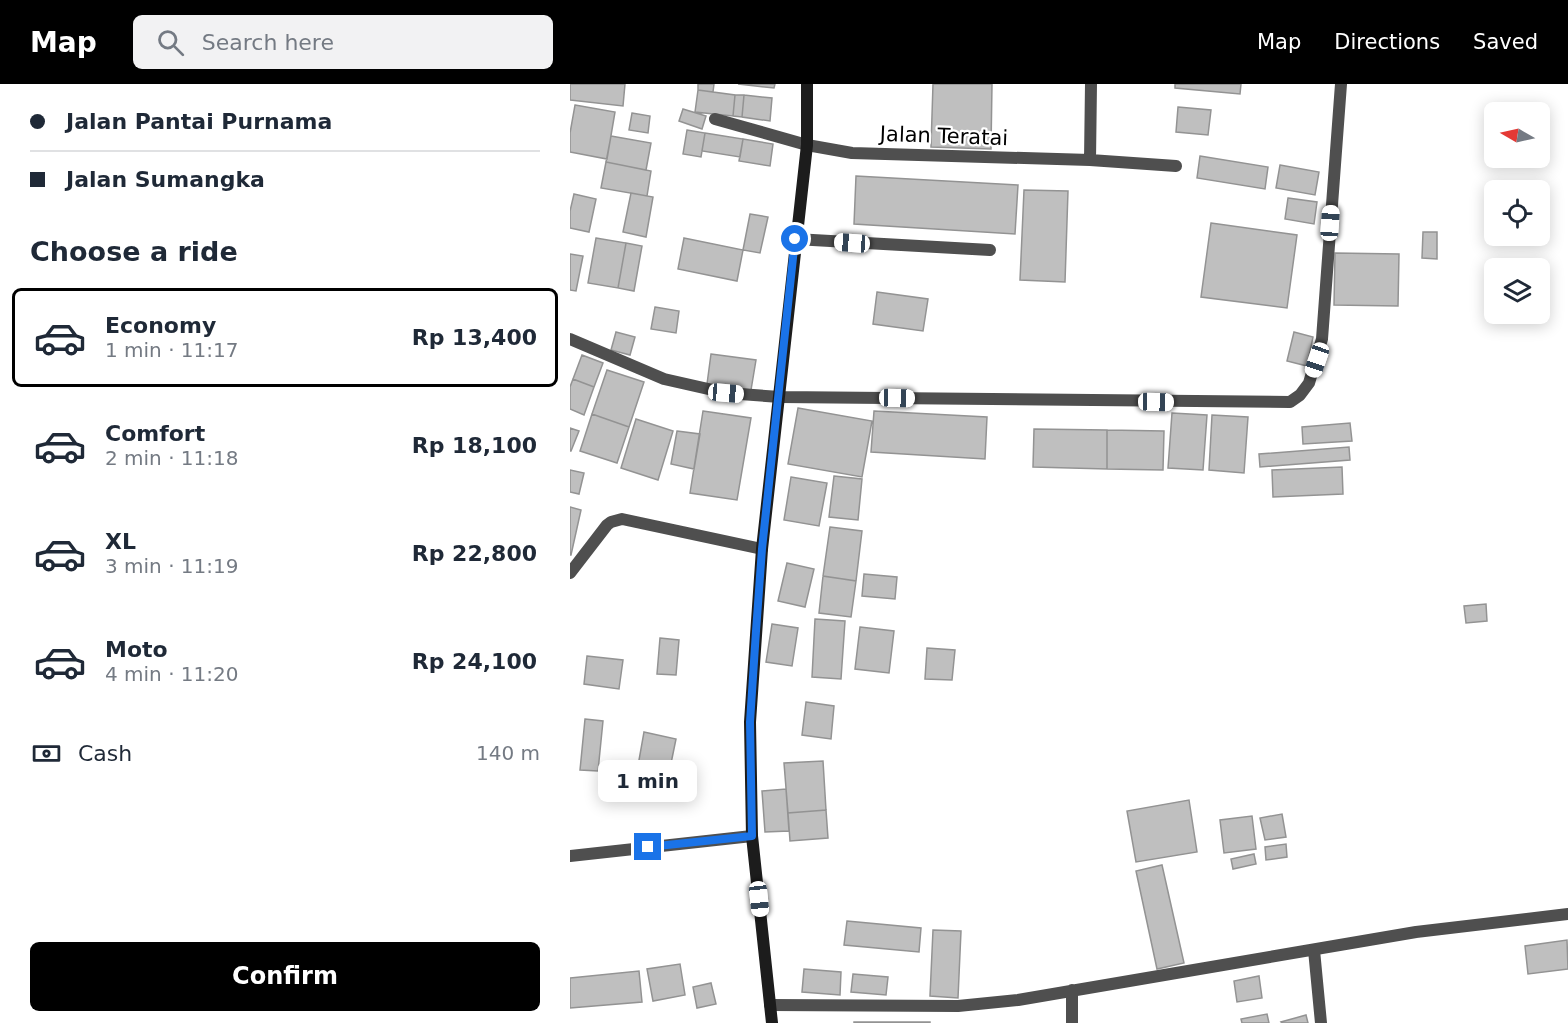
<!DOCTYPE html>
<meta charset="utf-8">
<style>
:root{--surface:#fff;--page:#f2f2f3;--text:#1f2937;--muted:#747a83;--line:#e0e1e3;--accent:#000}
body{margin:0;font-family:"DejaVu Sans",sans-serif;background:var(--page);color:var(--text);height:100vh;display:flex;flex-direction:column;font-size:22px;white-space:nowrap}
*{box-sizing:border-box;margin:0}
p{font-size:20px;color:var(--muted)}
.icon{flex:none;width:33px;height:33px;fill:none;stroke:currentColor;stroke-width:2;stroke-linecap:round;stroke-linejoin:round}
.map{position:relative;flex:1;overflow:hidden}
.sheet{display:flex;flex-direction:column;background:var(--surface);width:570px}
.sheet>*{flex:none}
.banner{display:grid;align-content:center;height:132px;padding:0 30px;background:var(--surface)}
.needle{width:39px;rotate:279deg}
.buttons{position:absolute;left:914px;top:18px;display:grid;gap:12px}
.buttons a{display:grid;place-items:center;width:66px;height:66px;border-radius:9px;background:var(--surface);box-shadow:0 3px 15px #0003;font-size:30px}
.end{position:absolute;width:27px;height:27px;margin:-14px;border:8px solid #1a73e8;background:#fff;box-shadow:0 0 0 3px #fff}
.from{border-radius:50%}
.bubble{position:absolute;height:42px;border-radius:9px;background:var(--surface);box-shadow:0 3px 15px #0003;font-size:20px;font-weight:800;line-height:42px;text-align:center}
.car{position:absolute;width:18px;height:36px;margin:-18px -9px;border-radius:8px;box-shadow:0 0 4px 2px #0007;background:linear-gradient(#fff 24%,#345 0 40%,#fff 0 76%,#345 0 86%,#fff 0)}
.banner b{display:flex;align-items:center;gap:21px;height:57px;font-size:22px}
.banner b+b{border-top:2px solid var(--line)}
.banner i{width:15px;height:15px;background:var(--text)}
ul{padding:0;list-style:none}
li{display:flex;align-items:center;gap:18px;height:99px;margin:0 12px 9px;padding:0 18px;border:3px solid transparent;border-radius:9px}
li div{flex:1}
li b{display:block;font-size:22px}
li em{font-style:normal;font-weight:800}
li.current{border-color:var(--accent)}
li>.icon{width:54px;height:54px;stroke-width:1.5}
h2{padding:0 30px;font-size:27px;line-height:72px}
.pay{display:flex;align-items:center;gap:15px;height:66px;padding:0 30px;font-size:22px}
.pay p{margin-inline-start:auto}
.primary-button{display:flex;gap:12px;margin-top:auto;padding:12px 30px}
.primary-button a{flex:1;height:69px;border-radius:9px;background:var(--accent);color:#fff;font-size:24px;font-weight:800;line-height:69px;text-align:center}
header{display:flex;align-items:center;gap:36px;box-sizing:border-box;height:84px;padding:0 30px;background:var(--accent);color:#fff}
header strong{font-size:28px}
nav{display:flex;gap:33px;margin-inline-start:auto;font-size:21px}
.search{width:420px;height:54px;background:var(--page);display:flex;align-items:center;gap:15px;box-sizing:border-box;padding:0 21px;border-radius:9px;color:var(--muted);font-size:22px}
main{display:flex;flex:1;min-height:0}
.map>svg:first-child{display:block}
.building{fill:#bfbfbf;stroke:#939393;stroke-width:1.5}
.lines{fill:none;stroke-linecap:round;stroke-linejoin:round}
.lane{stroke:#4f4f4f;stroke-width:12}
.street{stroke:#4f4f4f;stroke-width:12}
.secondary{stroke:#1c1c1c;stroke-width:12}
.route{stroke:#1a73e8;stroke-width:8}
.labels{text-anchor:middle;stroke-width:4.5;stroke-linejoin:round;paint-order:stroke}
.street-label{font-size:21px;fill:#000;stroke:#fff}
</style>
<header>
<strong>Map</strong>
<div class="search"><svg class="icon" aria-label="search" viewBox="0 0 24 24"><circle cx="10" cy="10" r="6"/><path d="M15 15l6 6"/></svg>Search here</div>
<nav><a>Map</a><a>Directions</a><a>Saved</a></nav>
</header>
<main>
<section class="sheet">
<div class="banner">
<b><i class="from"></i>Jalan Pantai Purnama</b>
<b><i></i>Jalan Sumangka</b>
</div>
<h2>Choose a ride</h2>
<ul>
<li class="current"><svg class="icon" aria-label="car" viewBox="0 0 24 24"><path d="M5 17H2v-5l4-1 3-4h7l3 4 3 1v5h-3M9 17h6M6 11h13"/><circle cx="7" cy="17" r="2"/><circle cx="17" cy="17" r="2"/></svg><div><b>Economy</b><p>1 min · 11:17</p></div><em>Rp 13,400</em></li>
<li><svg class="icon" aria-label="car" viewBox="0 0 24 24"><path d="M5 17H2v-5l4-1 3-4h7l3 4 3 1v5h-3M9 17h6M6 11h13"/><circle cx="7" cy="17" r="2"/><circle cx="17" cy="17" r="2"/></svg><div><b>Comfort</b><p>2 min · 11:18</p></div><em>Rp 18,100</em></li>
<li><svg class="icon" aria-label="car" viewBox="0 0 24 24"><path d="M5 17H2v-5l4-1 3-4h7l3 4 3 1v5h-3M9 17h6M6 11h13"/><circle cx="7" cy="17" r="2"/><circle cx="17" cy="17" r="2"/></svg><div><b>XL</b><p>3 min · 11:19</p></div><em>Rp 22,800</em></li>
<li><svg class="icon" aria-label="car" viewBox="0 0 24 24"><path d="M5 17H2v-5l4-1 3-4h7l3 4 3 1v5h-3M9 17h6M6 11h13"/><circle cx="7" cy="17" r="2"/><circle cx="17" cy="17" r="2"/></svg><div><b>Moto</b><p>4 min · 11:20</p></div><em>Rp 24,100</em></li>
</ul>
<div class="pay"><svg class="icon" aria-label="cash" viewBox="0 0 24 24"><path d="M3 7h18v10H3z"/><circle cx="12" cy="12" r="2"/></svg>Cash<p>140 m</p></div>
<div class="primary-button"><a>Confirm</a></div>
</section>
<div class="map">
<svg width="998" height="939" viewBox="0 0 998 939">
<rect width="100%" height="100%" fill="#fff"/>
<path class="building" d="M0,0H55L53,22L0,16Z
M128,0H144L143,8L128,6Z
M168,0H205L204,4Z
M363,0H422L421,65L361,63Z
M605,0H671L670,10L605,4Z
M128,6L165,11L163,32L125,28Z
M165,11H174L172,33L163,32Z
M174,11L202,14L200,37L172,33Z
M5,21L45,28L37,75L0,68V49Z
M608,23L641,26L638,51L606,48Z
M113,25L136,32L132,45L109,37Z
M62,29L80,32L78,49L59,46Z
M117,46L135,49L131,73L113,70Z
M135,49L173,55L170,73L132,67Z
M41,52L81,59L76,86L36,78Z
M173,55L203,60L200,82L169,77Z
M630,72L698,83L695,105L627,94Z
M36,78L81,87L77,112L31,104Z
M710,81L749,88L745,111L706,104Z
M286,92L448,101L445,150L284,140Z
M454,106L498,107L495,198L450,196Z
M61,109L83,113L76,153L53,148Z
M4,110L26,115L19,148L0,144V127Z
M718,114L747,118L744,140L715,135Z
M180,130L198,133L190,169L173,166Z
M641,139L727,151L717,224L631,213Z
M853,148H867V175L852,174Z
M26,154L56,159L48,204L18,199Z
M114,154L173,166L167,197L108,185Z
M56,159L72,162L64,207L48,204Z
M765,169L829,170L828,222L764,221Z
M0,170L13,172L6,207L0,206Z
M307,208L358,215L353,247L303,240Z
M85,223L109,227L106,249L81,245Z
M46,248L65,253L60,271L41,266Z
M724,248L743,253L737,282L717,277Z
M141,270L186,276L181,306L137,300Z
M12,271L33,279L24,303L3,295Z
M37,286L74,298L59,343L22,330Z
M3,295L24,303L14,331L0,325V303Z
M228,324L302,337L292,393L218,380Z
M133,327L181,334L167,416L120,409Z
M304,327L417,333L415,375L301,368Z
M602,329L637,331L633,386L598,384Z
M22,330L59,343L47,379L10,367Z
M642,331L678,333L674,389L639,386Z
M66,335L103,347L88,396L51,384Z
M780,339L782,357L733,360L732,343Z
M0,344L9,347L1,367H0Z
M464,345L537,346V385L463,383Z
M537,346L594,347L593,386L537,385Z
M107,347L130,350L124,385L101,380Z
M779,363L780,376L690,383L689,370Z
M772,383L773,410L703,413L702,386Z
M0,386L14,389L9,410L0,408Z
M264,392L292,395L288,436L259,433Z
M221,393L257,399L249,442L214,436Z
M0,423L11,426L1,471H0Z
M260,443L292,447L286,497L253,492Z
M217,479L244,485L235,523L208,517Z
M294,490L327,493L325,515L292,512Z
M253,492L286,497L281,533L249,529Z
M916,520L917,537L896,539L894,522Z
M245,535L275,537L271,595L242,593Z
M202,540L228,544L222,582L196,578Z
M290,543L324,547L319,589L285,585Z
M90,554L109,556L106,591L87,590Z
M357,564L385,566L382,596L355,595Z
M17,572L53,576L49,605L14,600Z
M236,618L264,622L261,655L232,651Z
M15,635L33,637L28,687L10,686Z
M74,648L106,655L97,699L66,693Z
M253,677L256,726L218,729L214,679Z
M216,705L219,747L195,748L192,707Z
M619,716L627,768L566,778L557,727Z
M256,726L258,754L220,757L218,729Z
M712,730L716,753L695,756L690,734Z
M682,732L686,765L654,769L650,736Z
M716,760L717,773L696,776L695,763Z
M684,770L686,780L663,785L661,775Z
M592,781L614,879L587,885L566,787Z
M277,837L351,844L349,868L274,861Z
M363,846L391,847L388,914L360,912Z
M997,856L998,885L958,890L955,862Z
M110,880L115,911L83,917L77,885Z
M234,885L271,888L270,911L232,908Z
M69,887L72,918L0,924V894Z
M283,890L318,893L316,911L281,908Z
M689,892L692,914L667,918L664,897Z
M141,899L146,920L127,924L123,903Z
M697,930L699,939H672L671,935Z
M736,931L738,939H712L711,938Z
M284,938H360V939H284Z"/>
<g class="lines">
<path class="lane" d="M225,155L420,166"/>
<path class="street" d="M145,35L237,61L282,69L520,76L606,82
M520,76L521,0
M0,255L94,295L156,309L210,313L720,318L730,311L739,299L752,255L771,0
M0,489L37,441L41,438L52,435L192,465
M0,772L182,752
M744,866L751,939
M502,906V939
M200,921L388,922L448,916L846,848L998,830"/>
<path class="secondary" d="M202,939L182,752L180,638L192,465L237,61V0"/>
</g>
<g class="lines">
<path class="route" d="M78,763L182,752L180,638L186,547L192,465L225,155"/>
</g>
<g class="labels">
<g class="street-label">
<text transform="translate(374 52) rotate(2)" y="7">Jalan Teratai</text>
</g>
</g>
</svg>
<div class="buttons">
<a><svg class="needle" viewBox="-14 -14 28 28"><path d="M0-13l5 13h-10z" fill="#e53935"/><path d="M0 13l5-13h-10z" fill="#747a83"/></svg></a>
<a><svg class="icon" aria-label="locate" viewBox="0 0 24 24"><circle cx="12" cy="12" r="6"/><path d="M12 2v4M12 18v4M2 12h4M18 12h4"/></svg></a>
<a><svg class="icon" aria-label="layers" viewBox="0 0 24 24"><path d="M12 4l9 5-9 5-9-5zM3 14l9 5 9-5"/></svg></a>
</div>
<i class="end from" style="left:225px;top:155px"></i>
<i class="end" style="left:78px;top:763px"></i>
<div class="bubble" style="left:28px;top:676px;width:99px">1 min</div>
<i class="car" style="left:760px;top:139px;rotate:4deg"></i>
<i class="car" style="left:282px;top:159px;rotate:274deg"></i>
<i class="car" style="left:747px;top:276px;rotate:199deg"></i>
<i class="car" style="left:156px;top:309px;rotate:95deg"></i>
<i class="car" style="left:327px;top:314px;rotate:91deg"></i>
<i class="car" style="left:586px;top:318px;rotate:91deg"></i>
<i class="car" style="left:189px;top:815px;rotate:174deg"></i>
</div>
</main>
